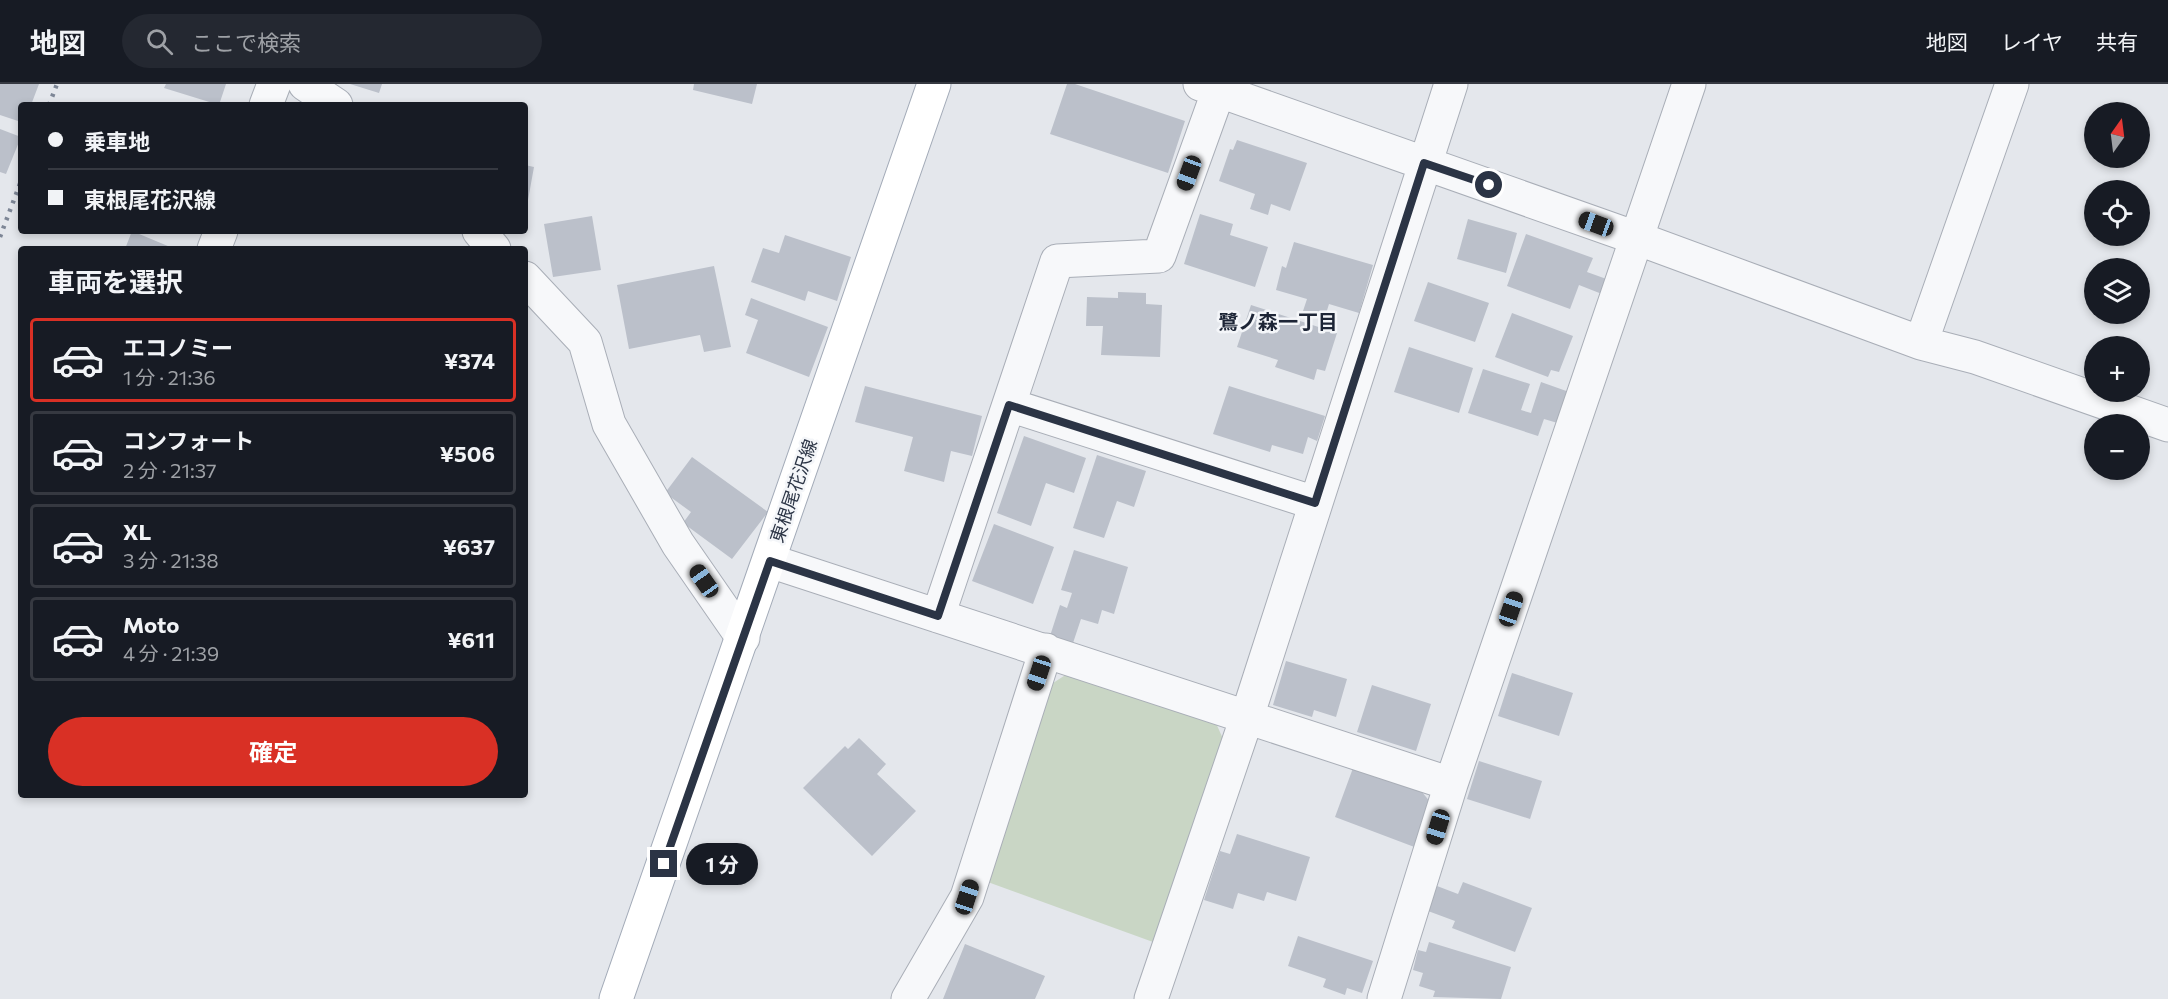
<!DOCTYPE html>
<html lang="ja">
<meta charset="utf-8">
<style>
:root{--surface:#171b24;--page:#242831;--text:#f1f3f6;--muted:#9ea1a6;--line:#363941;--accent:#d93025}
body{margin:0;font-family:Commissioner,"Noto Sans JP",sans-serif;background:var(--page);color:var(--text);height:100vh;display:flex;flex-direction:column;font-size:22px;white-space:nowrap}
*{box-sizing:border-box;margin:0}
p{font-size:20px;color:var(--muted)}
.icon{flex:none;width:33px;height:33px;fill:none;stroke:currentColor;stroke-width:2;stroke-linecap:round;stroke-linejoin:round}
.map{position:relative;flex:1;overflow:hidden}
.drawer{position:absolute;left:18px;top:162px;width:510px;height:552px;display:flex;flex-direction:column;background:var(--surface);border-radius:6px;box-shadow:0 3px 9px #0003}
.drawer>*{flex:none}
.guide{position:absolute;left:18px;top:18px;width:510px;height:132px;border-radius:6px;box-shadow:0 3px 9px #0003;display:grid;align-content:center;height:132px;padding:0 30px;background:var(--surface)}
.needle{width:39px;rotate:14deg}
.fabs{position:absolute;left:2084px;top:18px;display:grid;gap:12px}
.fabs a{display:grid;place-items:center;width:66px;height:66px;border-radius:50%;background:var(--surface);box-shadow:0 3px 9px #0003;font-size:30px}
.end{position:absolute;width:27px;height:27px;margin:-14px;border:8px solid #2b3445;background:#fff;box-shadow:0 0 0 3px #fff}
.from{border-radius:50%}
.bubble{position:absolute;height:42px;border-radius:21px;background:var(--surface);box-shadow:0 3px 9px #0003;font-size:20px;font-weight:700;line-height:42px;text-align:center}
.car{position:absolute;width:18px;height:36px;margin:-18px -9px;border-radius:8px;box-shadow:0 0 4px 2px #0007;background:linear-gradient(#222 24%,#8ab4d8 0 40%,#222 0 76%,#8ab4d8 0 86%,#222 0)}
.guide b{display:flex;align-items:center;gap:21px;height:57px;font-size:22px}
.guide b+b{border-top:2px solid var(--line)}
.guide i{width:15px;height:15px;background:var(--text)}
ul{padding:0;list-style:none}
li{display:flex;align-items:center;gap:18px;height:84px;margin:0 12px 9px;padding:0 18px;border:3px solid var(--line);border-radius:6px}
li div{flex:1}
li b{display:block;font-size:22px}
li em{font-style:normal;font-weight:700}
li.on{border-color:var(--accent)}
li>.icon{width:54px;height:54px;stroke-width:1.5}
h2{padding:0 30px;font-size:27px;line-height:72px}
.action{display:flex;gap:12px;margin-top:auto;padding:12px 30px}
.action a{flex:1;height:69px;border-radius:36px;background:var(--accent);color:#fff;font-size:24px;font-weight:700;line-height:69px;text-align:center}
header{display:flex;align-items:center;gap:36px;box-sizing:border-box;height:84px;padding:0 30px;background:var(--surface);border-bottom:2px solid var(--line)}
header strong{font-size:28px}
nav{display:flex;gap:33px;margin-inline-start:auto;font-size:21px}
.search{width:420px;height:54px;background:var(--page);display:flex;align-items:center;gap:15px;box-sizing:border-box;padding:0 21px;border-radius:33px;color:var(--muted);font-size:22px}
.map>svg:first-child{display:block}
.green{fill:#c9d6c5}
.building{fill:#bbc0ca}
.lines{fill:none;stroke-linecap:round;stroke-linejoin:round}
.minor-casing{stroke:#a9aeb7;stroke-width:35}
.major-casing{stroke:#a3abb8;stroke-width:35}
.minor{stroke:#f7f8fa;stroke-width:33}
.major{stroke:#fff;stroke-width:33}
.rail{stroke:#7d8696;stroke-width:4.5;stroke-dasharray:3 6;stroke-linecap:butt}
.route{stroke:#2b3445;stroke-width:8}
.labels{text-anchor:middle;stroke-width:5;stroke-linejoin:round;paint-order:stroke}
.street-label{font-size:18px;fill:#2b3445;stroke:#f4f6f9}
.neighbourhood-label{font-size:20px;font-weight:bold;fill:#1d2536;stroke:#f4f6f9}
</style>
<header>
<strong>地図</strong>
<div class="search"><svg class="icon" aria-label="search" viewBox="0 0 24 24"><circle cx="10" cy="10" r="6"/><path d="M15 15l6 6"/></svg>ここで検索</div>
<nav><a>地図</a><a>レイヤ</a><a>共有</a></nav>
</header>
<div class="map">
<svg width="2168" height="915" viewBox="0 0 2168 915">
<rect width="100%" height="100%" fill="#e4e7ec"/>
<path class="green" d="M1070,588L1215,637L1224,657L1153,858L985,797L1047,603Z"/>
<path class="building" d="M0,0H39L31,21H21V38L0,31Z
M166,0H226L219,21L164,4Z
M350,0H382L379,9Z
M694,0H757L752,20L693,6Z
M1067,0H1075L1185,37L1168,89L1050,50Z
M0,45L21,53L6,90L0,88Z
M1237,56L1307,79L1290,127L1271,120L1268,131L1250,125L1255,110L1219,97L1230,65L1233,66Z
M525,81L534,83L528,116H525Z
M1200,130L1233,140L1230,151L1268,163L1255,203L1184,180Z
M592,132L601,186L553,193L544,140Z
M1468,135L1517,149L1506,189L1457,175Z
M132,147L175,165H125Z
M1526,150L1593,174L1587,188L1612,197L1607,212L1579,201L1570,225L1507,202Z
M785,151L851,173L837,217L808,207L805,217L751,198L763,164L779,169Z
M1294,158L1373,181L1359,229L1329,220L1325,233L1303,227L1307,215L1276,206L1282,182L1286,184Z
M714,182L731,263L704,268L700,251L629,265L617,201Z
M1428,198L1489,219L1475,258L1414,237Z
M1118,208L1146,209V220L1162,221L1160,273L1101,271L1103,242H1086L1087,213L1118,214Z
M751,214L828,243L809,293L746,269L758,236L745,231Z
M1251,221L1337,249L1325,287L1317,285L1314,296L1275,283L1278,276L1237,263Z
M1512,229L1573,252L1559,288L1551,286L1548,293L1495,273Z
M1409,263L1473,284L1459,329L1394,308Z
M1483,285L1530,300L1521,326L1531,329L1541,298L1572,309L1561,340L1544,335L1538,352L1468,329Z
M865,302L982,332L972,372L951,367L944,398L904,387L913,353L855,338Z
M1229,302L1325,332L1317,357L1308,353L1303,370L1272,361L1270,368L1213,350Z
M1024,352L1086,374L1074,409L1046,399L1031,442L997,429Z
M1097,371L1146,387L1134,423L1117,417L1104,454L1073,444Z
M692,373L768,428L732,475L683,439L691,428L665,409Z
M994,440L1054,463L1033,520L972,497Z
M1074,466L1128,483L1114,530L1102,526L1098,540L1081,535L1073,559L1050,552L1060,521L1067,524L1072,509L1061,506Z
M1286,577L1347,595L1336,633L1314,626L1312,633L1273,621Z
M1512,589L1573,609L1559,652L1498,632Z
M1372,601L1431,620L1416,667L1357,648Z
M859,654L886,680L877,690L916,727L872,772L803,704L845,662L848,665Z
M1479,677L1542,697L1530,735L1467,715Z
M1353,684L1422,708L1431,719L1417,764L1335,733Z
M1237,750L1310,773L1296,817L1267,808L1264,817L1238,809L1233,825L1204,816L1220,767L1230,770Z
M1463,798L1532,824L1515,868L1452,844L1455,837L1428,827L1437,802L1458,810Z
M1298,852L1373,877L1362,909L1347,904L1345,911L1323,903L1326,895L1288,882Z
M1429,858L1511,883L1501,915L1433,913L1435,907L1419,902L1423,889L1413,886L1418,866L1426,868Z
M965,860L1045,892L1035,915H943Z"/>
<g class="lines">
<defs>
<path id="minor" d="M305,0L336,21
M1200,0L1639,155L1921,259L1975,273L2168,341
M266,21L274,0
M479,147L494,165
M214,165L221,147
M525,194L585,258L609,340L678,460L743,554
M1921,259L2012,0
M1009,321L1315,419
M770,477L1451,700
M938,532L1057,177L1159,172L1221,0
M908,915L967,813L1046,566
M1151,915L1247,633L1451,0
M1384,915L1451,700L1689,0"/>
<path id="major" d="M616,915L934,0"/>
</defs>
<use href="#minor" class="minor-casing"/>
<use href="#major" class="major-casing"/>
<use href="#minor" class="minor"/>
<use href="#major" class="major"/>
<path class="rail" d="M49,21L57,0
M0,153L21,97"/>
</g>
<g class="lines">
<path class="route" d="M664,780L770,477L938,532L1009,321L1315,419L1424,79L1489,101"/>
</g>
<g class="labels">
<g class="street-label">
<text transform="translate(794 407) rotate(-71)" y="6">東根尾花沢線</text>
</g>
<g class="neighbourhood-label">
<text x="1278" y="245">鷺ノ森一丁目</text>
</g>
</g>
</svg>
<div class="fabs">
<a><svg class="needle" viewBox="-14 -14 28 28"><path d="M0-13l5 13h-10z" fill="#e53935"/><path d="M0 13l5-13h-10z" fill="#9ea1a6"/></svg></a>
<a><svg class="icon" aria-label="locate" viewBox="0 0 24 24"><circle cx="12" cy="12" r="6"/><path d="M12 2v4M12 18v4M2 12h4M18 12h4"/></svg></a>
<a><svg class="icon" aria-label="layers" viewBox="0 0 24 24"><path d="M12 4l9 5-9 5-9-5zM3 14l9 5 9-5"/></svg></a>
<a>+</a>
<a>−</a>
</div>
<i class="end from" style="left:1489px;top:101px"></i>
<i class="end" style="left:664px;top:780px"></i>
<div class="bubble" style="left:686px;top:759px;width:72px">1 分</div>
<i class="car" style="left:1189px;top:89px;rotate:200deg"></i>
<i class="car" style="left:1596px;top:140px;rotate:290deg"></i>
<i class="car" style="left:704px;top:497px;rotate:325deg"></i>
<i class="car" style="left:1511px;top:525px;rotate:19deg"></i>
<i class="car" style="left:1039px;top:589px;rotate:198deg"></i>
<i class="car" style="left:1438px;top:743px;rotate:197deg"></i>
<i class="car" style="left:967px;top:813px;rotate:18deg"></i>
<div class="guide">
<b><i class="from"></i>乗車地</b>
<b><i></i>東根尾花沢線</b>
</div>
<section class="drawer">
<h2>車両を選択</h2>
<ul>
<li class="on"><svg class="icon" aria-label="car" viewBox="0 0 24 24"><path d="M5 17H2v-5l4-1 3-4h7l3 4 3 1v5h-3M9 17h6M6 11h13"/><circle cx="7" cy="17" r="2"/><circle cx="17" cy="17" r="2"/></svg><div><b>エコノミー</b><p>1 分 · 21:36</p></div><em>¥374</em></li>
<li><svg class="icon" aria-label="car" viewBox="0 0 24 24"><path d="M5 17H2v-5l4-1 3-4h7l3 4 3 1v5h-3M9 17h6M6 11h13"/><circle cx="7" cy="17" r="2"/><circle cx="17" cy="17" r="2"/></svg><div><b>コンフォート</b><p>2 分 · 21:37</p></div><em>¥506</em></li>
<li><svg class="icon" aria-label="car" viewBox="0 0 24 24"><path d="M5 17H2v-5l4-1 3-4h7l3 4 3 1v5h-3M9 17h6M6 11h13"/><circle cx="7" cy="17" r="2"/><circle cx="17" cy="17" r="2"/></svg><div><b>XL</b><p>3 分 · 21:38</p></div><em>¥637</em></li>
<li><svg class="icon" aria-label="car" viewBox="0 0 24 24"><path d="M5 17H2v-5l4-1 3-4h7l3 4 3 1v5h-3M9 17h6M6 11h13"/><circle cx="7" cy="17" r="2"/><circle cx="17" cy="17" r="2"/></svg><div><b>Moto</b><p>4 分 · 21:39</p></div><em>¥611</em></li>
</ul>
<div class="action"><a>確定</a></div>
</section>
</div>
